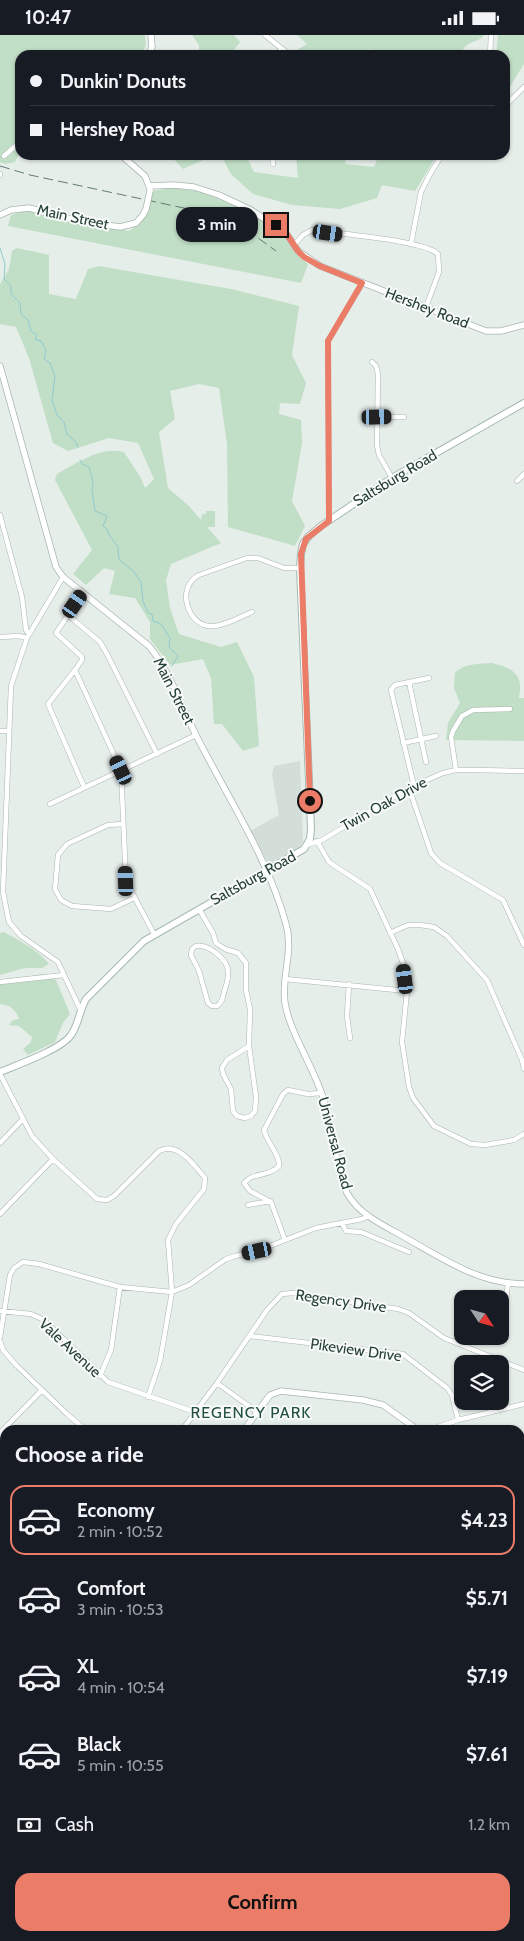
<!DOCTYPE html>
<meta charset="utf-8">
<style>
:root{--surface:#171b24;--page:#20242c;--text:#f1f3f6;--muted:#9ea1a6;--line:#363941;--accent:#ea7c68}
body{margin:0;font-family:Cabin,sans-serif;background:var(--page);color:var(--text);height:100vh;display:flex;flex-direction:column;font-size:19px;white-space:nowrap}
*{box-sizing:border-box;margin:0}
p{font-size:16px;color:var(--muted)}
.icon{flex:none;width:28px;height:28px;fill:none;stroke:currentColor;stroke-width:2;stroke-linecap:round;stroke-linejoin:round}
.map{position:relative;flex:1;overflow:hidden}
.drawer{position:absolute;left:0px;top:1390px;width:525px;height:516px;display:flex;flex-direction:column;background:var(--surface);border-radius:15px 15px 0 0;box-shadow:0 1px 4px #0004}
.drawer>*{flex:none}
.banner{position:absolute;left:15px;top:15px;width:495px;height:110px;border-radius:15px;box-shadow:0 1px 4px #0004;display:grid;align-content:center;height:110px;padding:0 15px;background:var(--surface)}
.needle{width:32px;rotate:126deg}
.buttons{position:absolute;left:454px;top:1255px;display:grid;gap:10px}
.buttons a{display:grid;place-items:center;width:55px;height:55px;border-radius:10px;background:var(--surface);box-shadow:0 1px 4px #0004;font-size:25px}
.end{position:absolute;width:22px;height:22px;margin:-11px;border:6px solid #ea7c68;background:#111;box-shadow:0 0 0 2px #111}
.from{border-radius:50%}
.bubble{position:absolute;height:35px;border-radius:15px;background:var(--surface);box-shadow:0 1px 4px #0004;font-size:16px;font-weight:800;line-height:35px;text-align:center}
.car{position:absolute;width:15px;height:30px;margin:-15px -8px;border-radius:6px;box-shadow:0 0 4px 1px #0007;background:linear-gradient(#222 24%,#8ab4d8 0 40%,#222 0 76%,#8ab4d8 0 86%,#222 0)}
.banner b{display:flex;align-items:center;gap:18px;height:48px;font-size:19px}
.banner b+b{border-top:1px solid var(--line)}
.banner i{width:12px;height:12px;background:var(--text)}
ul{padding:0;list-style:none}
li{display:flex;align-items:center;gap:15px;height:70px;margin:0 10px 8px;padding:0 5px;border:2px solid transparent;border-radius:15px}
li div{flex:1}
li b{display:block;font-size:19px}
li em{font-style:normal;font-weight:800}
li.on{border-color:var(--accent)}
li>.icon{width:45px;height:45px;stroke-width:1.5}
h2{padding:0 15px;font-size:22px;line-height:60px}
.pay{display:flex;align-items:center;gap:12px;height:55px;padding:0 15px;font-size:19px}
.pay p{margin-inline-start:auto}
.action{display:flex;gap:10px;margin-top:auto;padding:10px 15px}
.action a{flex:1;height:58px;border-radius:15px;background:var(--accent);color:#111;font-size:20px;font-weight:800;line-height:58px;text-align:center}
.status{display:flex;justify-content:space-between;align-items:center;height:35px;padding:0 25px;background:var(--surface);direction:ltr}
.status svg{height:14px;fill:currentColor}
.map>svg:first-child{display:block}
.built{fill:#d4ded9}
.green{fill:#c1dec6}
.lines{fill:none;stroke-linecap:round;stroke-linejoin:round}
.stream{stroke:#92cbcf;stroke-width:1}
.minor-casing{stroke:#a9b6b0;stroke-width:5.5}
.tertiary-casing{stroke:#a9b6b0;stroke-width:7}
.secondary-casing{stroke:#a5b9b0;stroke-width:8}
.motorway-casing{stroke:#c2cac7;stroke-width:9}
.minor{stroke:#fff;stroke-width:4.5}
.tertiary{stroke:#fff;stroke-width:5.5}
.secondary{stroke:#fff;stroke-width:6}
.motorway{stroke:#336a5a;stroke-width:8}
.rail{stroke:#617b71;stroke-width:1;stroke-dasharray:10 5;stroke-linecap:butt}
.tertiary-bridge-casing{stroke:#a9b6b0;stroke-width:7;stroke-linecap:butt}
.tertiary-bridge{stroke:#fff;stroke-width:5.5}
.route{stroke:#ea7c68;stroke-width:6}
.labels{text-anchor:middle;stroke-width:4;stroke-linejoin:round;paint-order:stroke}
.street-label{font-size:15px;fill:#264036;stroke:#f7faf8}
.neighbourhood-label{font-size:16px;letter-spacing:1px;fill:#225141;stroke:#f7faf8}
</style>
<div class="status"><b>10:47</b><svg viewBox="0 0 49 12"><path d="M0 12V9h3v3zM5 12V6h3v6zM10 12V3h3v9zM15 12V0h3v12zM26 1h20v11H26zM47 4h2v5h-2z"/></svg></div>
<div class="map">
<svg width="524" height="1906" viewBox="0 0 524 1906">
<rect width="100%" height="100%" fill="#e6eeea"/>
<path class="built" d="M300,726L303,807L299,812L270,831L250,796L279,780L272,740L274,731Z"/>
<path class="green" d="M0,0H145L146,10L141,20H20V117L15,127L5,129L0,127Z
M192,0H234L240,7L230,20H199V10Z
M297,0H484C478,9 463,5 462,20H380L370,14L362,20H295V16L307,9Z
M498,0H524V29L505,60V20H496Z
M170,120H214L183,134Z
M221,120H246L254,137L298,143L296,120H347L345,129L374,132L379,120H437L415,156L382,150L377,163L340,174L292,170L253,159L231,139Z
M170,153L200,156L255,180L282,198L295,218L308,229L301,248L8,191L11,180L26,175L129,196C147,184 150,178 153,156Z
M17,213L49,220V259L76,264L88,234L99,231L231,254L299,271L292,320L306,348L300,369L280,368L279,379L301,385L302,408L292,466L305,491L295,511L228,492L227,409L219,353L199,349L170,356L175,384L159,397L168,453L189,471L201,485L202,479H206V476H215V492H207L221,508L171,529L166,545L170,573L179,599L221,612L237,607L254,642L259,711L243,716L222,689H214L211,643L203,624L170,630L150,604V587L135,563L109,559L115,536L104,533L86,550L73,539L92,515L55,445L57,439C77,428 101,411 124,417L141,443L145,453L154,444L138,408L109,403L68,416L53,408L29,323L16,292L0,289V249L9,234L12,216Z
M492,628C504,631 519,635 520,650C521,654 519,659 519,663H524V706L446,705L448,688L460,668L454,653L455,638C464,628 479,629 492,628Z
M4,897C20,906 38,915 49,929L42,933H25L0,940V898Z
M42,939L56,945L70,979L63,988L55,1007L28,1020L23,1014L31,1007L32,1002L19,991L9,990L13,985L19,984C15,973 11,971 0,969V947Z"/>
<g class="lines">
<path class="stream" d="M0,213L5,229L4,244L11,251V259L20,268L21,279L28,285L31,296L36,299V305L41,306L46,315L44,324L50,328L55,341L52,365L57,380L64,387L67,399L76,407L78,412
M80,425L82,429L89,432L93,446L92,455L95,476L107,481L103,491L108,495V498L118,512L119,524L134,537L141,547L143,566L148,578L152,579L153,586L161,589L170,603L169,612L178,621L172,631
M520,1489L524,1486
M0,1678H5"/>
<defs>
<path id="minor" d="M265,0L286,17
M277,20L281,14
M490,20L491,0
M505,71L524,52
M272,120L273,129
M4,121L20,107
M0,140V139
M411,209L421,157L430,139L442,120
M294,210L303,200L312,195C336,199 424,205 438,219L439,237L426,272
M372,327L376,331L378,339L377,410L379,420L392,443
M377,382H404
M517,446L524,439
M0,480L22,562L26,595L29,599
M329,485L328,306L362,249
M63,542L27,603L11,651L3,857L9,887L21,901L58,927L80,974
M83,558L56,598L82,622V625L75,635L121,735L126,846L154,899
M252,577C240,582 221,593 208,591C187,588 176,552 199,540L247,523H258L284,533H300
M68,580L100,607L107,619L157,719
M0,602L19,601L27,603
M75,635L48,669L84,752
M409,647L426,727
M0,696H8
M403,708L436,701
M456,735L451,702L453,696L462,681L473,675L510,674
M414,751L391,655L395,650L429,643
M409,753L431,818L440,828L503,865L524,910
M50,769L196,700
M123,789L108,790L67,809L58,820L55,854L61,865L72,871L111,874L134,863
M317,806L329,827L370,854L398,914L404,931L407,956L402,1007L409,1052L413,1063L434,1091L471,1109L485,1110L514,1105L524,1099
M307,810L322,805L409,753L443,738L456,735H475L524,736
M199,874L213,898L216,908L225,914L238,918L246,928V955L250,974L249,1011L256,1062L255,1076L251,1081L245,1083L237,1081L233,1076L231,1054L223,1039L222,1033L227,1025L249,1011
M390,898L408,890H420L434,892L447,901L487,945L522,1025L524,1034
M196,911C208,909 228,924 228,937C229,943 226,951 224,957C223,963 222,967 217,971H212L208,968L199,936L191,920L192,914Z
M285,944L407,956
M0,947L64,940
M349,949L347,981L350,1003
M0,1039L32,1101L53,1124L97,1164L107,1165L114,1161L159,1116C178,1106 194,1130 205,1143L204,1154L176,1189L168,1205L172,1257L160,1326L148,1362
M0,1108L23,1084
M248,1170L270,1166
M0,1179L53,1124
M342,1188L346,1196L361,1197L409,1217
M285,1205L271,1167L250,1156L244,1148C252,1137 270,1142 279,1131C280,1119 267,1108 264,1095L283,1059L288,1055L308,1059L322,1058
M505,1275L508,1248
M0,1276L31,1279L44,1285L108,1347L195,1377
M250,1301L403,1319L447,1353L452,1360L458,1385
M0,1302L10,1240L14,1233L23,1227L39,1229L120,1252L172,1257L189,1250L226,1224L235,1221L257,1216L316,1193L362,1184L369,1181
M0,1306L3,1315L16,1330L68,1380L86,1395
M100,1341L111,1315L120,1252
M217,1348L257,1377
M182,1395L217,1348L267,1275L282,1259L293,1258L398,1274L409,1278L444,1303L524,1335
M429,1395L458,1385L524,1369
M0,1398L42,1355
M520,1483L524,1480
M520,1741L524,1746
M288,1901L292,1906
M6,1906L10,1901"/>
<path id="tertiary" d="M149,20L152,12L151,0
M121,120L145,141L150,154
M149,151L174,150L194,152L219,160L251,175L286,198L298,216L320,231L486,296H501L524,290
M0,180L11,175L29,173L78,186L120,192L136,188L143,180L146,174
M0,331L56,532L63,542L149,611C171,638 181,671 197,702C228,763 268,823 286,889C294,916 281,942 285,968C289,995 312,1030 321,1057C329,1077 332,1098 336,1119C339,1132 341,1146 347,1158C359,1180 385,1191 406,1203C443,1224 480,1249 524,1249
M244,1395L270,1360L281,1356L363,1365L383,1370L418,1395
M0,1398L5,1403
M520,1473L524,1477
M520,1639H524
M0,1774L5,1776
M520,1862L524,1849
M507,1906L508,1901"/>
<path id="secondary" d="M0,1037C17,1030 62,1014 71,1000C79,989 79,976 86,964L144,906L304,814L310,804L311,794L300,533L301,519L303,509L309,501L321,491L392,443L524,368"/>
<path id="motorway" d="M520,1421L524,1420
M520,1428L524,1427
M0,1513L5,1514
M0,1519L5,1520"/>
</defs>
<use href="#minor" class="minor-casing"/>
<use href="#tertiary" class="tertiary-casing"/>
<use href="#secondary" class="secondary-casing"/>
<use href="#motorway" class="motorway-casing"/>
<use href="#minor" class="minor"/>
<use href="#tertiary" class="tertiary"/>
<use href="#secondary" class="secondary"/>
<use href="#motorway" class="motorway"/>
<path class="rail" d="M0,131L30,140L207,178L247,195L276,216"/>
<defs>
<path id="tertiary-bridge" d="M146,174L150,156"/>
</defs>
<use href="#tertiary-bridge" class="tertiary-bridge-casing"/>
<use href="#tertiary-bridge" class="tertiary-bridge"/>
</g>
<g class="lines">
<path class="route" d="M276,190L286,198L298,216L304,222L320,231L362,248L328,306L329,486L306,504L301,519L310,766"/>
</g>
<g class="labels">
<g class="street-label">
<text transform="translate(73 182) rotate(12)" y="5">Main Street</text>
<text transform="translate(427 273) rotate(21)" y="5">Hershey Road</text>
<text transform="translate(395 443) rotate(-31)" y="5">Saltsburg Road</text>
<text transform="translate(174 656) rotate(63)" y="5">Main Street</text>
<text transform="translate(384 769) rotate(-29)" y="5">Twin Oak Drive</text>
<text transform="translate(253 843) rotate(-29)" y="5">Saltsburg Road</text>
<text transform="translate(335 1108) rotate(75)" y="5">Universal Road</text>
<text transform="translate(341 1266) rotate(8)" y="5">Regency Drive</text>
<text transform="translate(70 1313) rotate(43)" y="5">Vale Avenue</text>
<text transform="translate(356 1315) rotate(8)" y="5">Pikeview Drive</text>
</g>
<g class="neighbourhood-label">
<text x="251" y="1383">REGENCY PARK</text>
</g>
</g>
</svg>
<div class="buttons">
<a><svg class="needle" viewBox="-14 -14 28 28"><path d="M0-13l5 13h-10z" fill="#e53935"/><path d="M0 13l5-13h-10z" fill="#9ea1a6"/></svg></a>
<a><svg class="icon" aria-label="layers" viewBox="0 0 24 24"><path d="M12 4l9 5-9 5-9-5zM3 14l9 5 9-5"/></svg></a>
</div>
<i class="end from" style="left:310px;top:766px"></i>
<i class="end" style="left:276px;top:190px"></i>
<div class="bubble" style="left:176px;top:172px;width:82px">3 min</div>
<i class="car" style="left:328px;top:198px;rotate:98deg"></i>
<i class="car" style="left:377px;top:382px;rotate:89deg"></i>
<i class="car" style="left:75px;top:569px;rotate:35deg"></i>
<i class="car" style="left:121px;top:735px;rotate:335deg"></i>
<i class="car" style="left:126px;top:846px;rotate:358deg"></i>
<i class="car" style="left:405px;top:944px;rotate:353deg"></i>
<i class="car" style="left:257px;top:1216px;rotate:258deg"></i>
<div class="banner">
<b><i class="from"></i>Dunkin' Donuts</b>
<b><i></i>Hershey Road</b>
</div>
<section class="drawer">
<h2>Choose a ride</h2>
<ul>
<li class="on"><svg class="icon" aria-label="car" viewBox="0 0 24 24"><path d="M5 17H2v-5l4-1 3-4h7l3 4 3 1v5h-3M9 17h6M6 11h13"/><circle cx="7" cy="17" r="2"/><circle cx="17" cy="17" r="2"/></svg><div><b>Economy</b><p>2 min · 10:52</p></div><em>$4.23</em></li>
<li><svg class="icon" aria-label="car" viewBox="0 0 24 24"><path d="M5 17H2v-5l4-1 3-4h7l3 4 3 1v5h-3M9 17h6M6 11h13"/><circle cx="7" cy="17" r="2"/><circle cx="17" cy="17" r="2"/></svg><div><b>Comfort</b><p>3 min · 10:53</p></div><em>$5.71</em></li>
<li><svg class="icon" aria-label="car" viewBox="0 0 24 24"><path d="M5 17H2v-5l4-1 3-4h7l3 4 3 1v5h-3M9 17h6M6 11h13"/><circle cx="7" cy="17" r="2"/><circle cx="17" cy="17" r="2"/></svg><div><b>XL</b><p>4 min · 10:54</p></div><em>$7.19</em></li>
<li><svg class="icon" aria-label="car" viewBox="0 0 24 24"><path d="M5 17H2v-5l4-1 3-4h7l3 4 3 1v5h-3M9 17h6M6 11h13"/><circle cx="7" cy="17" r="2"/><circle cx="17" cy="17" r="2"/></svg><div><b>Black</b><p>5 min · 10:55</p></div><em>$7.61</em></li>
</ul>
<div class="pay"><svg class="icon" aria-label="cash" viewBox="0 0 24 24"><path d="M3 7h18v10H3z"/><circle cx="12" cy="12" r="2"/></svg>Cash<p>1.2 km</p></div>
<div class="action"><a>Confirm</a></div>
</section>
</div>
